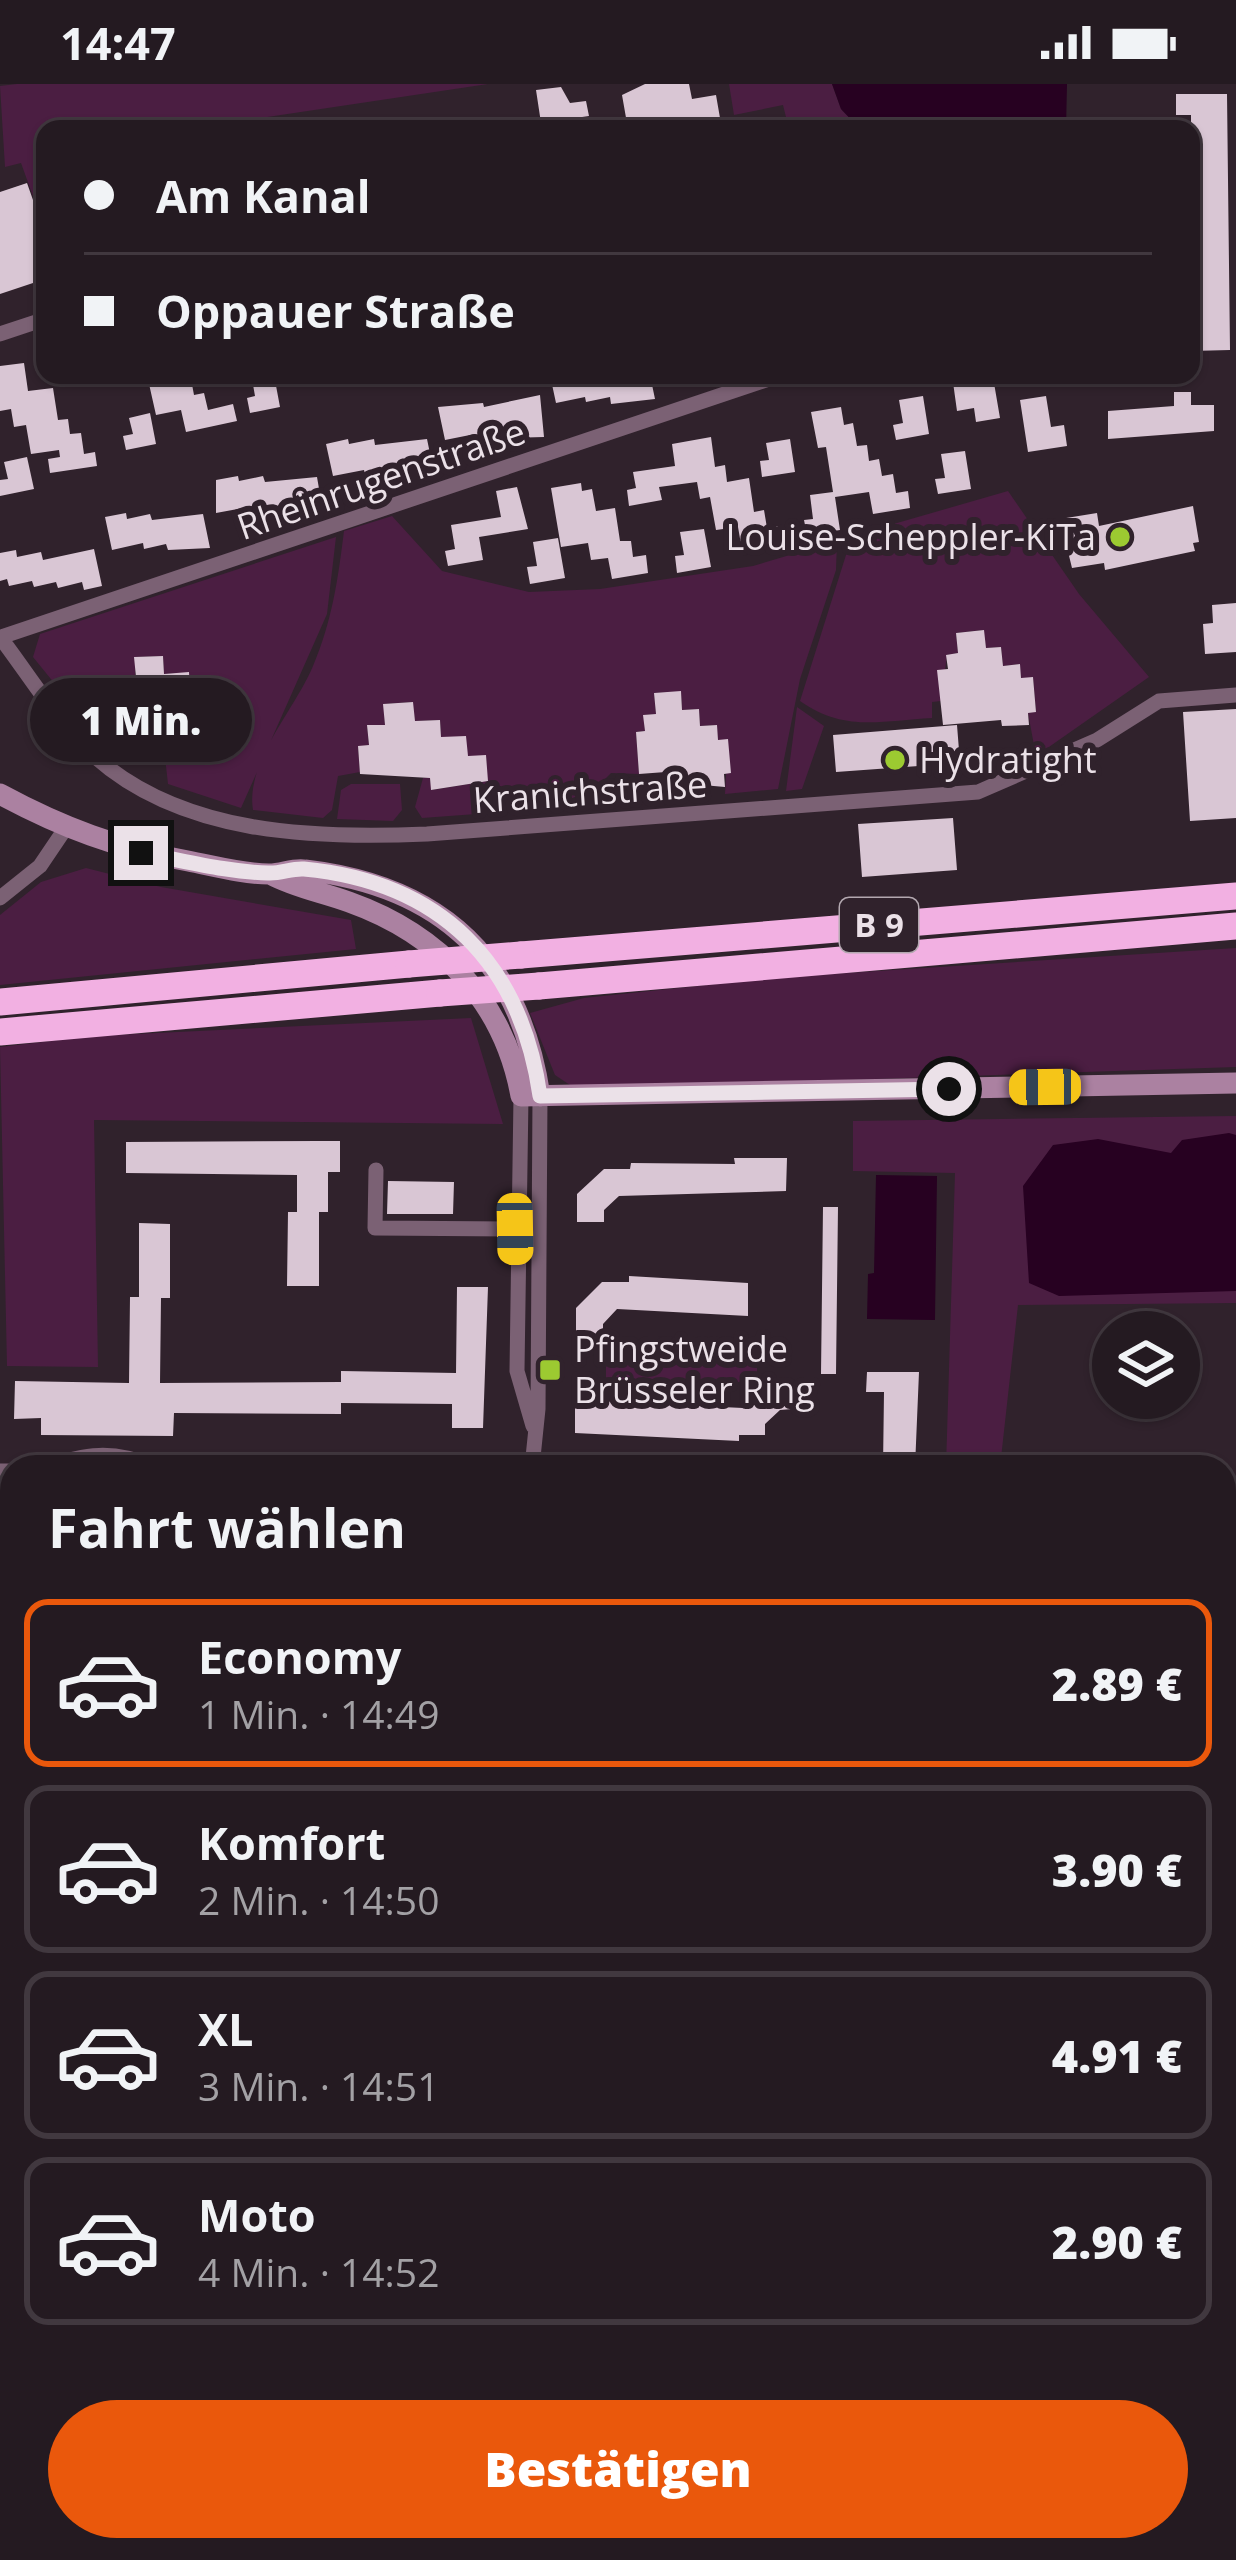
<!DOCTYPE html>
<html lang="de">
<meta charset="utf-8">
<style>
:root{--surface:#241a21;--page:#2c232a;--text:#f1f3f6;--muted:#a3a1a5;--line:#41383f;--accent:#ea580c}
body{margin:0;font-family:"Open Sans",sans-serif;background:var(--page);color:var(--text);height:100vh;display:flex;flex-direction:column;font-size:45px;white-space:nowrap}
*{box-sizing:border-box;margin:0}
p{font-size:39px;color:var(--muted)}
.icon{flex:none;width:66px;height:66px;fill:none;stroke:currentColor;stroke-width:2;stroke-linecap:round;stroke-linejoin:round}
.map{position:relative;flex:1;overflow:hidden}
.drawer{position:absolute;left:0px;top:1371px;width:1236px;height:1107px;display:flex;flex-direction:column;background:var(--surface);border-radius:36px 36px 0 0;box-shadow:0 3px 9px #0004,0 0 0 3px var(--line)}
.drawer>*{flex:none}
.banner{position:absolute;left:36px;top:36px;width:1164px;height:264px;border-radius:24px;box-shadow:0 3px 9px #0004,0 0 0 3px var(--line);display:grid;align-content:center;height:264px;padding:0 48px;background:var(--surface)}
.tools{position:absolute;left:1092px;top:1227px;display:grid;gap:24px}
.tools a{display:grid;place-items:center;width:108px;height:108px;border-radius:50%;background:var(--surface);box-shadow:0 3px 9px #0004,0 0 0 3px var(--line);font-size:60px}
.end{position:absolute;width:54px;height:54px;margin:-27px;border:15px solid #ebe1e8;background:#111;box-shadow:0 0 0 6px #111}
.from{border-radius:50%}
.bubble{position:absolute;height:84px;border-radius:42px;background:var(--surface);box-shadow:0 3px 9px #0004,0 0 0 3px var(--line);font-size:39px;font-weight:800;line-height:84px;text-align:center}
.car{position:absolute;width:36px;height:72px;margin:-36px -18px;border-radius:15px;box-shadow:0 0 9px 3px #0007;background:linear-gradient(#f5c518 24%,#345 0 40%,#f5c518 0 76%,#345 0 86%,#f5c518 0)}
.banner b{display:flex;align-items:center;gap:42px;height:114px;font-size:45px}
.banner b+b{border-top:3px solid var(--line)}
.banner i{width:30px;height:30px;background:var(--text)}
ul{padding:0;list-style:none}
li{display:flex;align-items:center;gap:36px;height:168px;margin:0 24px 18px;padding:0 24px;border:6px solid var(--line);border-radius:24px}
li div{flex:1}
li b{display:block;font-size:45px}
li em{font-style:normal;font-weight:800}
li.current{border-color:var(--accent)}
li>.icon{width:108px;height:108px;stroke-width:1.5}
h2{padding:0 48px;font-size:54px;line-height:144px}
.primary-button{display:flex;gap:24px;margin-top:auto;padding:24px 48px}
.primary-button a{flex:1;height:138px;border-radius:72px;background:var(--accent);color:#fff;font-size:48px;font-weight:800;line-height:138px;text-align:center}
.status{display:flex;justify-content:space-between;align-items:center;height:84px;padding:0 60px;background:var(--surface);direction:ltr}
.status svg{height:33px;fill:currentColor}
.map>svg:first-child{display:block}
.green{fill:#4b1e42}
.water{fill:#270121}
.building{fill:#d9c6d4}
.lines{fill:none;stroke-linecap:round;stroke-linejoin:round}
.street{stroke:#7b6174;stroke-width:15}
.secondary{stroke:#ab81a1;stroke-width:21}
.highway{stroke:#f2b0e2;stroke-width:27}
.highway-bridge{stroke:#f2b0e2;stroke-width:27}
.route{stroke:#ebe1e8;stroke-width:15}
.poi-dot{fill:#9cca31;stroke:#30222c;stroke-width:4.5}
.labels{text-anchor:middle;stroke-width:12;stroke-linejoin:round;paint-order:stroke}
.shield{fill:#30222c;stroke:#b3a8b0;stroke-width:3}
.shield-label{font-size:33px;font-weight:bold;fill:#ebe1e8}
.street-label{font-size:36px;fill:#ebe1e8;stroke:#30222c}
.poi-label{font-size:36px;fill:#ebe1e8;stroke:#30222c;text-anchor:start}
</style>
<div class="status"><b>14:47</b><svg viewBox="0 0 49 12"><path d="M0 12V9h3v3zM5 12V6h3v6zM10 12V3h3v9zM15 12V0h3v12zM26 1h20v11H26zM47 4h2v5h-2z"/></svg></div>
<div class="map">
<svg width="1236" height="2476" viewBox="0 0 1236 2476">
<rect width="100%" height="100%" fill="#30222c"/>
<path class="green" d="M17,0H488L187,45H45V111L34,115L21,79L5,83L0,2Z
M729,0H832L841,25L860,45H789L783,21L734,31Z
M1008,407L1079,510L1149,593L1036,672L1028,629L1036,627L1033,594H1021L1019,580L1003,582L1001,563L986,564L983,546L956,549L958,569L947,571L941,617L932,618V634C880,637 844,648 800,617L852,452Z
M392,432L442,487L529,508L600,505L753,482L837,457L836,486L800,595L778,705L725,710L728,656H718L716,641L700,642L699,625L682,626L681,608L654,609L656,630L644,631L645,647L636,648L639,690L611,689L599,701L600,721L422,734L415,723L423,694H430L432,706L487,697L486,672H468L441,653L440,636L415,637L412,618L384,620L385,641L367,642L369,661L358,663L360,688L338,692L332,726L323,734L253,726C245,678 296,624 313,582C332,538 338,495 344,447Z
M336,453L327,530L241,724L168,700L162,646L182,645L183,658L219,656V649L236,648L235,623L217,624L215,605L190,607L189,589L164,590L163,572L135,573V593L118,594L119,613L108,614L109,642H89L33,573L40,550Z
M797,623L824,642L802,705L786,707Z
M351,700H400L402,726L393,737L337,735L341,706Z
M86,784L161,803L351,836L356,865L0,901V831L41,798Z
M1236,864V983L576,1005L555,991L530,929L584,914L784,893Z
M471,934L503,1040L94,1036L98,1283L7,1282L0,963L94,952Z
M1236,1032V1219L1018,1221L1000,1383H946L955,1089L853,1087V1037Z
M606,1267H757V1298L606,1297Z"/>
<path class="water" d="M832,0H1067L1066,45H860L841,25Z
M1229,1049L1236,1051V1207L1059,1212L1029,1199L1023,1102L1053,1061L1098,1055L1171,1069L1182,1056Z
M876,1091L937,1092L935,1236L867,1235L868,1190L874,1189Z"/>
<path class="building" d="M645,0H689L692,15L716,11L720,34L628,45L622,11Z
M561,3L570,19L586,17L589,32L541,39L536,6Z
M1176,10H1227L1230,266L1191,267V31H1176Z
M27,99L33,116L45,112V195L0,210V108Z
M24,279L28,307L53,304L58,336L68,335L70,350L81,349L84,370L95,368L97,382L50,389L48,375L60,373L59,366L31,370L26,341L14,343L11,325L0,327V282Z
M147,291L191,295L194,311L204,309L208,326L233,320L237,337L186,348L181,326L156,331Z
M274,291L280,323L250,329L247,314L255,312L252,295Z
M550,291H650L655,315L611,320L610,313L586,318L585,313L556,319Z
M952,291H980L981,301L994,299L1000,334L976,338L974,324L957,327Z
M1174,308H1191V321H1214V347L1108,355V327L1174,322Z
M540,311L544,353L476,355L475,350L445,356L438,323L483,319L484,323Z
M923,312L929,350L896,356L893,341L903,339L899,316Z
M1046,312L1051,343L1064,341L1067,362L1028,368L1020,316Z
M841,323L844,341L853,339L857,362L867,361L869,377L879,375L882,392L893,390L896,409L908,407L910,424L873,430L869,408L835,413L840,446L807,451L804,436L813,435L810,411L833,408L826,363L818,364L811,328Z
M150,329L156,360L126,366L123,352L133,350L129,334Z
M711,353L715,383L725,381L727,398L749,394L754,428L764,426L767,444L780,442L783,460L742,466L738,443L716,446L710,413L700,415L697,398L659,403L662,416L629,422L627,406L636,404L633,388L675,382L672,360Z
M348,355L349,360L374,355L375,361L427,355L434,389L366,394L364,386L333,392L326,360Z
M790,355L795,388L762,393L760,377L769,376L766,359Z
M965,367L971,405L938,410L935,395L945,394L941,370Z
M27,373L34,405L0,412V396L8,395L4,378Z
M238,392L239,397L263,392L265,398L317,393L323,428L255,429L254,422L216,429V396Z
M581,399L582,407L592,405L596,427L615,424L620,457H631L633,473L646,471L648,489L612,495L608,474L591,476L588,459L561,463L551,404Z
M517,403L528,445L479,453L483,476L448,482L445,467L455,465L451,441L501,433L496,407Z
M1193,422L1199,458L1193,459L1195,467L1105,486L1104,479L1072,484L1060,435L1097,429L1099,442Z
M126,429L127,435L150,430L152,436L203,430L210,464L168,466L166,460L144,465L143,459L112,466L105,433Z
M704,445L711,483L677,489L675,472L684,471L680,448Z
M558,454L565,494L530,500L527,483L537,482L533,458Z
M94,465L102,502L84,506L82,498L58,504L56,498L34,503L32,497L9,502L7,495L0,497V469L16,466L17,473L41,468L43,476Z
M1236,519V568L1205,570L1203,540L1213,539L1212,521Z
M984,546L986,564L1001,563L1003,582L1020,580L1021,594L1033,593L1036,628L1028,629L1029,641L1002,642L1001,636L943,641L937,586L948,585L946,571L958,569L956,549Z
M163,572L164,590L189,588L190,607L216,605L217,624L235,623L237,648L219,649V656L183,658L182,645L135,648L134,641L109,642L108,613H119L117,594L136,593L134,573Z
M681,607L682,626L699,625L700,642L717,641L718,656L728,655L731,689L724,690L725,703L680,699L679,687L639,690L636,648L645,647L643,631L656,630L654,609Z
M413,618L415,637L440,636L441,653L466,652L468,672L486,671L488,697L431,706L430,694L360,690L358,662L369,661L367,641H385L383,620Z
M1236,625V734L1190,737L1183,628Z
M957,641L960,679L836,688L833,651Z
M953,734L957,786L862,793L858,740Z
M319,1057H340V1088H328V1128H319V1202H287L288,1128H297V1091L126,1089V1058Z
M734,1074H787L786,1107L619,1112L604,1126V1138H577V1110L604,1085H630L631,1079L735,1080Z
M388,1097L454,1098L453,1130H387Z
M823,1123H838L836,1290H821Z
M139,1139L170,1140V1214H161L160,1299L341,1298V1287L456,1289L457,1203H488L483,1344H452V1320L341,1319V1330L174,1329L173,1352L41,1351V1334L14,1335L15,1297L129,1299L130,1213H139Z
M629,1192L748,1199V1232L617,1225L603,1240V1251H576V1224L602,1198H629Z
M867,1288H919L915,1383H883L884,1308H866Z
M765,1298H792V1325L780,1326L765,1340V1351H739V1357L575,1349V1316L743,1324Z"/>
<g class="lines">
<path class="street" d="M0,250L45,235
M0,553C29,591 56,636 92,670C180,751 314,755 427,750L978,708L1097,656L1159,617L1236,611
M1,553L781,291
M0,814L40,782L65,745
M521,1012L517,1287L533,1342
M376,1086L375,1144L521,1145
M45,1383C84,1370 114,1365 153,1383
M532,1383L538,1325L540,1012
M0,1387H12
M0,2107L12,2105
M0,2374H12
M89,2475L145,2476
M168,2476V2466"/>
<path class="secondary" d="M0,710C61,743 119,765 188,777C214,782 243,790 269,790C282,790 293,784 305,786C442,802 520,876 540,1012
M270,790C296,804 322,808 349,818C439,850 504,917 521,1012L1236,999"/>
<path class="highway" d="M521,871L1236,812
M539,902L1236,842
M0,918L409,880
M0,948L440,909"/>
<path class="highway-bridge" d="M409,880L521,871
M440,909L539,902"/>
</g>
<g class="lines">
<path class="route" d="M141,769C182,776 226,788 268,789C280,790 292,784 304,785C441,798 521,879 540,1012L949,1005"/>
</g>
<g class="poi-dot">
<circle cx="1120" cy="453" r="12"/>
<circle cx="895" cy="676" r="12"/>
<rect x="538" y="1274" width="24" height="24" rx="6"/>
</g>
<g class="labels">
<rect class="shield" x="840" y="814" width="78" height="54" rx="9"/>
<g class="shield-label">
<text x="879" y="853">B 9</text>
</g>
<g class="street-label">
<text transform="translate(381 395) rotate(-19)" y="13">Rheinrugenstraße</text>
<text transform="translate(590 708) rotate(-4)" y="13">Kranichstraße</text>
</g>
<g class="poi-label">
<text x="1096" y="466" text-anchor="end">Louise-Scheppler-KiTa</text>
<text x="919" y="689">Hydratight</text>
<text x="574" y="1278">Pfingstweide<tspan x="574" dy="41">Brüsseler Ring</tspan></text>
</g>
</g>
</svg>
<div class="tools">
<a><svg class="icon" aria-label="layers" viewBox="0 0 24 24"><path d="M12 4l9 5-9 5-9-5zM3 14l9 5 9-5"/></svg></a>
</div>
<i class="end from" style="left:949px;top:1005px"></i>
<i class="end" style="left:141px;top:769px"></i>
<div class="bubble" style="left:30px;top:594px;width:222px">1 Min.</div>
<i class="car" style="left:1045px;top:1003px;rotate:269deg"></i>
<i class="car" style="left:515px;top:1145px;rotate:179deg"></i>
<div class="banner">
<b><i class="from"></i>Am Kanal</b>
<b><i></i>Oppauer Straße</b>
</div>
<section class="drawer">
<h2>Fahrt wählen</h2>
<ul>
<li class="current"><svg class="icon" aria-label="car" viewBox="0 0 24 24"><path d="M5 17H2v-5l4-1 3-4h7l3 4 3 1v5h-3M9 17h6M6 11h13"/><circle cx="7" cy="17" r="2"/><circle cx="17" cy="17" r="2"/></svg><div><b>Economy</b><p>1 Min. · 14:49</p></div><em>2.89 €</em></li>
<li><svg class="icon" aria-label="car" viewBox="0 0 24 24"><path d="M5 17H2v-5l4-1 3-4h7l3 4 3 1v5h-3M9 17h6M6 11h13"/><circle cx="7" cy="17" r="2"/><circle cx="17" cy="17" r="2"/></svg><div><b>Komfort</b><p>2 Min. · 14:50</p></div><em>3.90 €</em></li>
<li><svg class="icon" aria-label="car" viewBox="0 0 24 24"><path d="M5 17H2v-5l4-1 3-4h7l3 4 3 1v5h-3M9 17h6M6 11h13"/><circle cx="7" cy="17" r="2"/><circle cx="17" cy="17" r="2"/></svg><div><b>XL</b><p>3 Min. · 14:51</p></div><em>4.91 €</em></li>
<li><svg class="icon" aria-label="car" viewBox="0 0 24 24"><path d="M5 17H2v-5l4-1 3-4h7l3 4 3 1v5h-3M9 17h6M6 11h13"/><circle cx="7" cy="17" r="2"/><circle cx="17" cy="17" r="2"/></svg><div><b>Moto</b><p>4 Min. · 14:52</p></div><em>2.90 €</em></li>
</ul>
<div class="primary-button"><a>Bestätigen</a></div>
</section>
</div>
